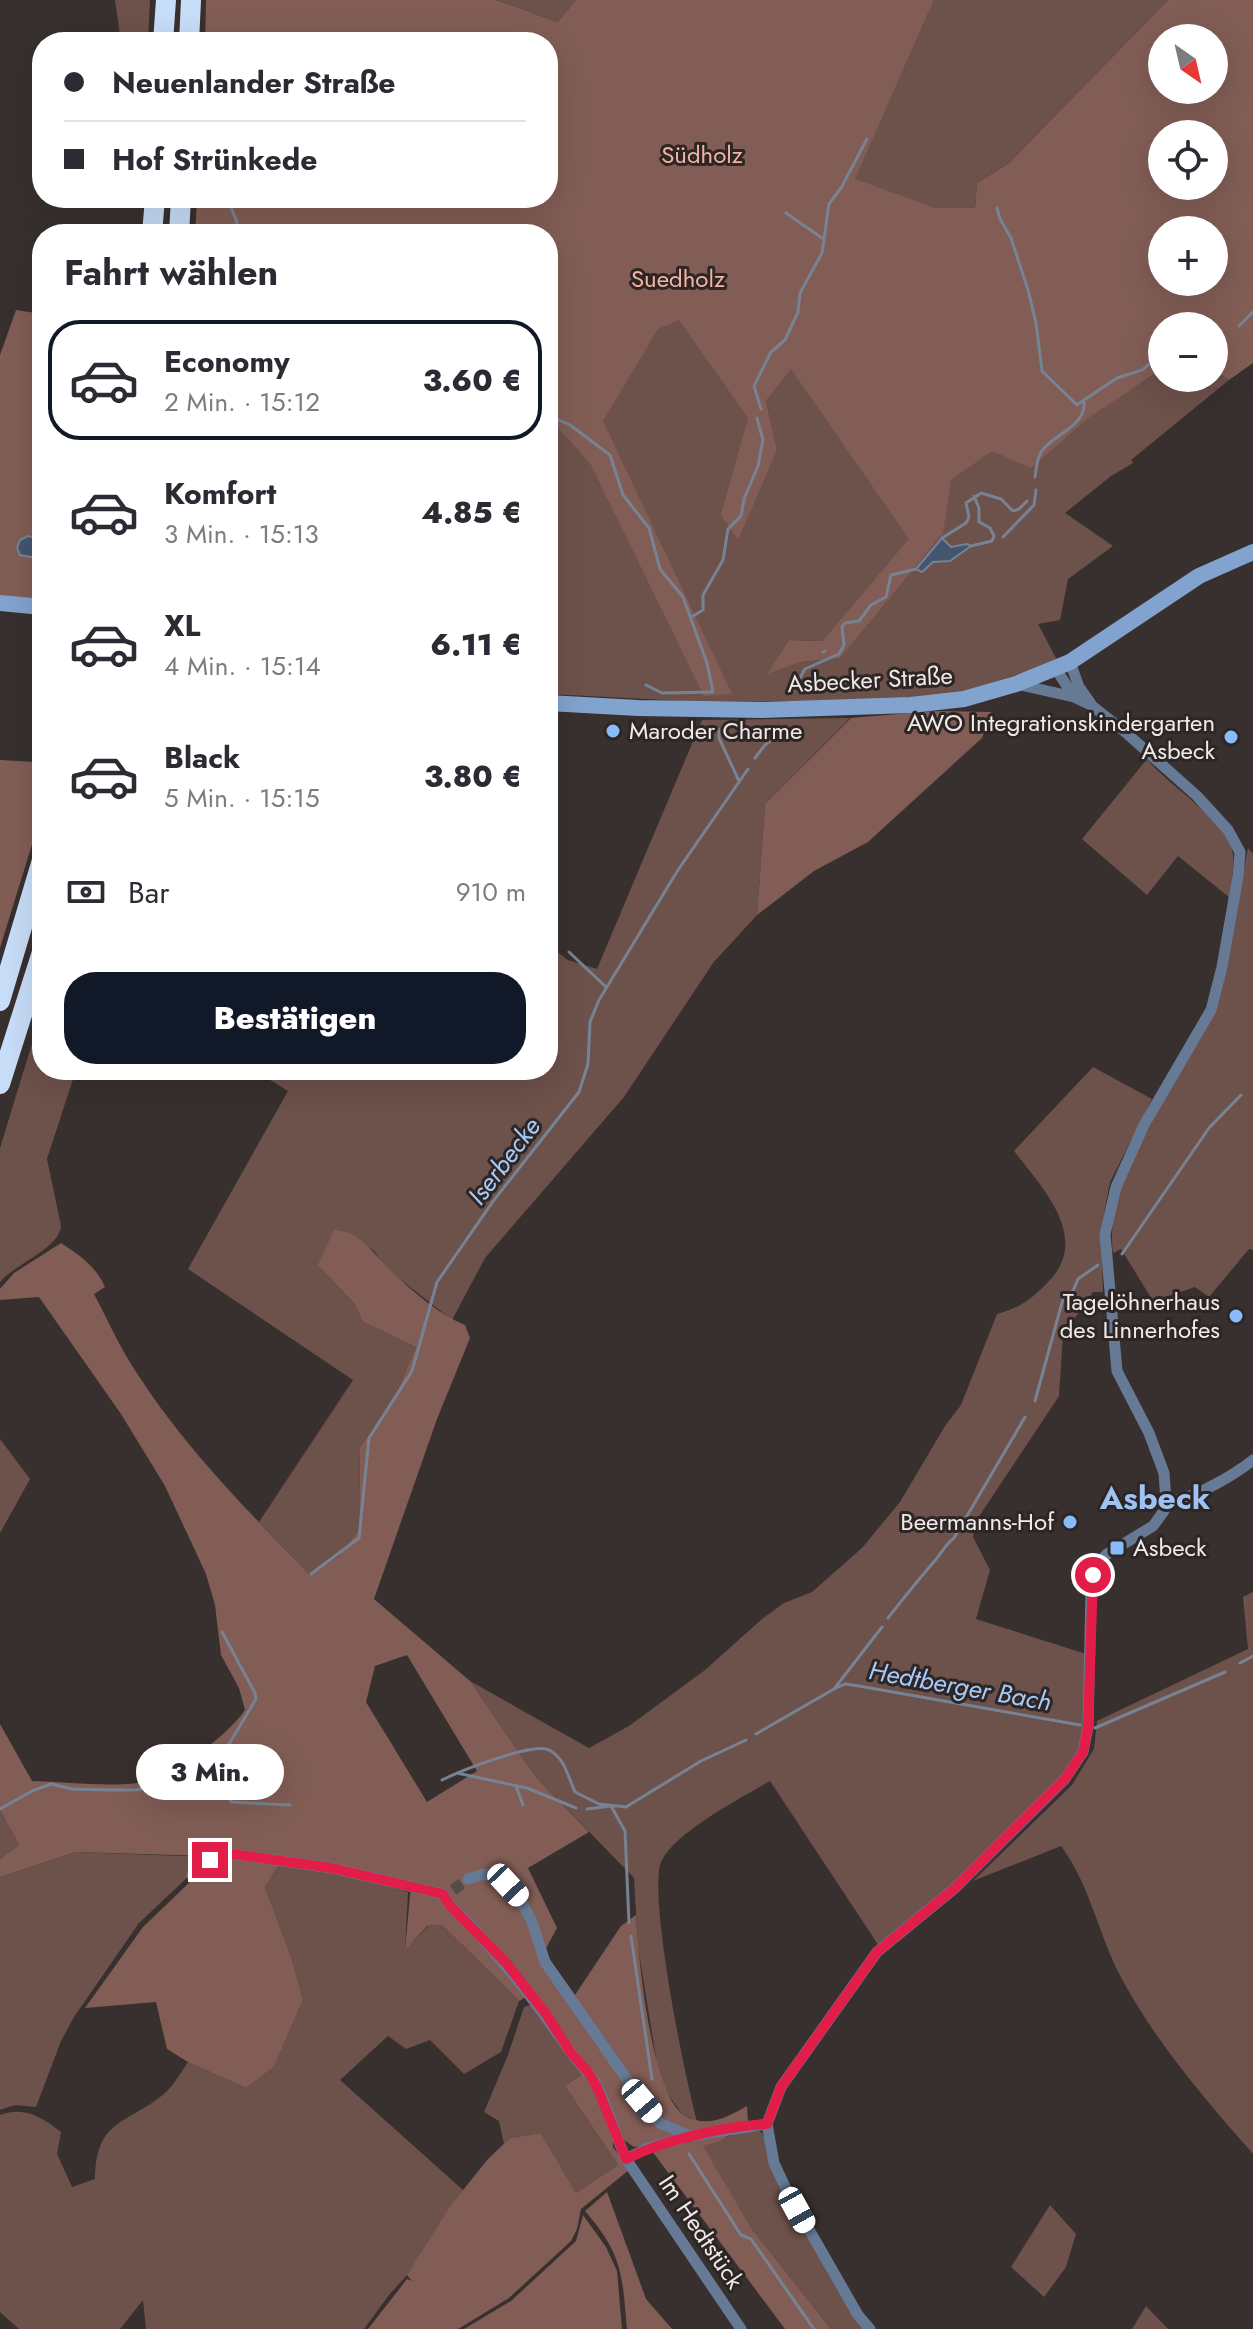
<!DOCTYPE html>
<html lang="de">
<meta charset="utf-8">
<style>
:root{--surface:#fff;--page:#f2f2f3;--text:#2b2b33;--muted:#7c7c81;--line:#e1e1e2;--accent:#111827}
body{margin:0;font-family:Jost,sans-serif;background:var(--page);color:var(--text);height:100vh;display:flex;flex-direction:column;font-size:30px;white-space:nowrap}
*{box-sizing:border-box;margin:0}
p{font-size:26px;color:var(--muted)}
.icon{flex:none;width:44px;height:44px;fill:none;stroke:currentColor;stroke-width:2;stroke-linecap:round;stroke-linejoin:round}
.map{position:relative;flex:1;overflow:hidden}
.panel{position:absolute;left:32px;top:224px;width:526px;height:856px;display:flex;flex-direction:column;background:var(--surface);border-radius:32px;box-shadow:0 8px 32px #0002}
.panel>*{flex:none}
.guide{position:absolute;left:32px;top:32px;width:526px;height:176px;border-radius:32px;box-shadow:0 8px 32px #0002;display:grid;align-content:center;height:176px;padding:0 32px;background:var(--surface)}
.needle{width:52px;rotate:146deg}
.controls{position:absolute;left:1148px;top:24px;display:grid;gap:16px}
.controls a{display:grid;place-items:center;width:80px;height:80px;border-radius:50%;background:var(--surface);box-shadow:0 8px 32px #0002;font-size:40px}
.end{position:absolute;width:36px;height:36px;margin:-18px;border:10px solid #e11d48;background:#fff;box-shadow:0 0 0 4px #fff}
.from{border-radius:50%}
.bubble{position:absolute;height:56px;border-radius:28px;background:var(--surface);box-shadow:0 8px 32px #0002;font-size:26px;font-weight:800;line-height:56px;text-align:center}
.car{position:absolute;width:24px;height:48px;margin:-24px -12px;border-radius:10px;box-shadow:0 0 6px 2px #0007;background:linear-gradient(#fff 24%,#345 0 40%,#fff 0 76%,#345 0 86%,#fff 0)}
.guide b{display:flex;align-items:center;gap:28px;height:76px;font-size:30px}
.guide b+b{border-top:2px solid var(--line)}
.guide i{width:20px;height:20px;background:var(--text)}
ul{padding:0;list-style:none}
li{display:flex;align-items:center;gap:24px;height:120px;margin:0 16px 12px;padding:0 16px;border:4px solid transparent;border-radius:32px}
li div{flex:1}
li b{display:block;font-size:30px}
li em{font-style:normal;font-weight:800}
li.on{border-color:var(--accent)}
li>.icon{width:72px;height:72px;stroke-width:1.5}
h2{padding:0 32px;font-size:36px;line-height:96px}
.pay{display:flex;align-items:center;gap:20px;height:88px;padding:0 32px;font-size:30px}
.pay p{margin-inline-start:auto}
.cta{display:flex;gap:16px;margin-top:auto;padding:16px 32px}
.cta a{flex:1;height:92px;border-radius:32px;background:var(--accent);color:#fff;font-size:32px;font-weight:800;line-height:92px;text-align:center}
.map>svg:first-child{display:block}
.green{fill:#6d514b;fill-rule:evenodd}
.forest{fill:#815d55;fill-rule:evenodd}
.water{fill:#43566f;stroke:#778394;stroke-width:2}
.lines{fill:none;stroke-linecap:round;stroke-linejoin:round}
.stream{stroke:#778394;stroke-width:3}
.minor-tunnel{stroke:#534c4a;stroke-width:11;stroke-dasharray:11 5.5;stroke-linecap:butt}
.minor{stroke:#667a95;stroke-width:11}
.secondary{stroke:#82a3ce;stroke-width:16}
.motorway{stroke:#c8ddf8;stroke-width:20}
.route{stroke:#e11d48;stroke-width:10}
.poi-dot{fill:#88bafc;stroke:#2d2624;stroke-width:3}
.labels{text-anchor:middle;stroke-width:6;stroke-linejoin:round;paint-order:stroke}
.park-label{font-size:24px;fill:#f3b3a4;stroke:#2d2624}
.street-label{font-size:24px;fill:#f0ebea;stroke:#2d2624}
.poi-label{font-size:24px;fill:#f0ebea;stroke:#2d2624;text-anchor:end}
.water-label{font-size:26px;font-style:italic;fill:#a6cafa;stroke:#2d2624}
.district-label{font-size:32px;font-weight:bold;fill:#9dc2f3;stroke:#2d2624}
</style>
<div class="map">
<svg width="1253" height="2329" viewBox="0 0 1253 2329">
<rect width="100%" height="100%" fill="#37302e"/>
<path class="green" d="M115,0H150L148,42H121Z
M496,0H576L558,22Z
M934,0H1168L1009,163L977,183L975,208H936L854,180Z
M509,19L1141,383L1162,369V378H1214V370L1229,380L1131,460L1133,463L1111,476L1065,513L1113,546L1068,579L1060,620L1038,624L1058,662L953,695L897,700L705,702L548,694V42ZM790,370L766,401L777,451L744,435L748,418ZM561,430L600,464L658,602L590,464ZM904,546L840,658L801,662L768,673L789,640L822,641Z
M850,718L765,804L757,915L713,963L624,1097L485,1258L452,1320L386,1268L374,1251L341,1230L319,1265L354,1303L363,1322L416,1347L392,1403L360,1447L359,1529L339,1556L310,1575L259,1522L353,1380L188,1269L288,1091L254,1070H548V945L568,960L597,969L702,720Z
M42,740V806L34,838L36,762Z
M1147,759C1168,786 1231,823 1233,855C1234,869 1231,884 1230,898L1178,856L1147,895L1082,839Z
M1248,848L1253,854V1250L1249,1249L1209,1297L1195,1287L1153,1301L1121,1249L1113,1253C1109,1222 1117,1195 1129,1166L1221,989Z
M42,1011V1070H76L47,1159L61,1226C59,1249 16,1263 0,1282V1148Z
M1093,1067L1152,1099L1110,1182L1101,1228L1103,1292H1093L1063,1335L1059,1396L976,1521L973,1537L990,1570L976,1619L1086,1654C1087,1682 1088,1717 1081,1744C1077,1756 1068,1767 1060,1777L965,1874L879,1946L770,1781C741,1798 677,1831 662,1860C646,1888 686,2083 697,2121L682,2114L665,2090L657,2064L638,1947L634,1878L535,1776L470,1681L589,1748L629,1726L705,1670L762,1619L784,1603L812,1592L862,1548L900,1502L945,1426L961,1405L997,1314C1020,1308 1033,1298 1049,1281C1091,1237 1042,1188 1014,1151Z
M0,1439L30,1479L0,1533Z
M1253,1592V2154C1205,2099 1158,2045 1123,1981C1099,1938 1091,1886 1061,1846L973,1881L1072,1785L1094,1749L1097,1721L1248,1649L1243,1597Z
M0,1810L19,1845L0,1859Z
M76,1852L209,1857L139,1923L74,2017L61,2041L36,2107L15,2105L0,2110V1877Z
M280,1863L334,1871L408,1892L405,1949L428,1926L442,1925L519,2001L501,2052L464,2074L430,2040L406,2049L388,2036L340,2080L463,2190L408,2274L389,2295L364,2329H146L143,2300L120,2329H19L0,2312V2115C24,2106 42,2117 61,2132L57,2154L72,2187L95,2179C96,2118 127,2125 165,2093C174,2085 181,2072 188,2062L246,2088L274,2067L303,2000L292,1959L265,1887Z
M530,2005L585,2072L565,2086L618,2165L576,2193L541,2133L510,2138L504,2144L499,2121L484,2112L508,2055L524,2007Z
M755,2128L762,2133L864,2329H831L752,2229L702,2145C722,2141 735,2131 755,2128Z
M1050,2205L1076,2234L1066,2267L1044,2297L1011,2267Z
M1146,2306L1168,2329H1132Z"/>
<path class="forest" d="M206,0H496L558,22L576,0H934L855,179L936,208H975L977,183L1009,163L1168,0H1253V363L1229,380L1214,370V326H1162V369L1088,418L1031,468L992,451L951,480L943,533L840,658L801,662L767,674L789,640L822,641L909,539L791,369L766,401L777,450L738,540L721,515L748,418L679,320L658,329L603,421L732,694L704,696L590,464L548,416V234H195L197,198H548V42H205ZM1162,38H1214V90H1162ZM1162,134H1214V186H1162ZM1162,230H1214V282H1162Z
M16,310L42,314V601L0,595V355Z
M934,711L991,712L982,738L868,842L814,871L757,915L765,804L851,718Z
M0,760L36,762L34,838L0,948Z
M334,1230C360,1230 373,1254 389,1269C410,1289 438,1314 465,1325L470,1338L437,1419L374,1599L470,1681L535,1776L589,1832L528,1868L557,1928L544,1952L575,1995L621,1926L636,1915C638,1955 651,2094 684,2115C706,2129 728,2117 747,2106L748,2122L709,2134L634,2147L617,2135L599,2084L526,1997L519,2001L442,1925L427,1926L405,1950L411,1885L336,1866L206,1856L76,1852L0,1877V1859L19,1845L0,1810V1724L32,1781C67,1782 104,1787 138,1783C171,1779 227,1736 245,1710L239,1688L221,1655L215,1605L206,1574L165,1486L121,1414L39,1297L0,1300V1289L14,1273L61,1243C79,1255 96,1266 105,1287L94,1294C105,1314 114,1335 125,1354C175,1438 244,1507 310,1575L339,1556L359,1529L360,1447L392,1403L416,1347L363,1322L354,1303L318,1265ZM407,1655L477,1771L427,1802L366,1702L375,1666Z
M226,1855L280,1863L265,1887L292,1959L303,2000L274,2067L246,2088L188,2062L167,2049L156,2002L85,2008L143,1927L195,1877Z
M585,2072L591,2081L613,2137V2147L629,2170L581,2209L577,2229L571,2241L509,2298L458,2329H368L407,2279L412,2281L407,2275L451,2205L488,2159L510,2138L541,2133L576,2193L618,2165L565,2086Z
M735,2131L722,2140L703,2146L752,2229L831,2329H785L652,2151Z
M607,2192L646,2299L672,2329H627C622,2274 623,2255 585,2211Z
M583,2215L606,2247L617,2271L622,2329H464L511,2301L576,2241Z"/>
<path class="water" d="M28,536L42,539V559L20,555L17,548L20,540Z
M942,538L951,547L967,544L971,546L950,561L933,562L922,572L916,569Z"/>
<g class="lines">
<path class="stream" d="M217,42L218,40
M227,198L237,222L235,234
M997,208L1000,219L1011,238L1028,290L1036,323L1042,371L1077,405L1084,400
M786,213L822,238
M1239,326L1253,312
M761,409L754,386L771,352L785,340L798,312L800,293L822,253L829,204L841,188L867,139
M548,415L570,425L610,455L623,495L649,528L660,569L683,597L707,663L713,692L662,693L646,685
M1035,477C1036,469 1037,459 1041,452C1054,433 1087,427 1084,400L1117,378L1142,370L1162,354
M1003,537L1034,505L1036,490
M942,538L966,523L969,517L966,503L981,493L1001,499L1013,511L1019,509L1027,501
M971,546L992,541L994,536L990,528L979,522V508L974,496
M693,616L703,610V595L723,560L728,529L741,516L744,499L758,466L763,440L757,418
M823,652L825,651
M793,691L805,669L839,654L844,645L842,627L845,623L859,621L871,605L886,597L891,575L916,569
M719,729V738L739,781
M755,758L765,745L781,733L782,729
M569,952L606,987
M1122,1254L1209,1128L1241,1095
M1035,1401L1063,1299L1073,1291L1078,1279L1098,1265
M311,1574L359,1538L369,1438L412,1371L437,1282L494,1200L579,1092L588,1064L590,1022L599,1000L678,870L748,769
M888,1618C903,1599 917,1581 933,1563C941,1554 944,1546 954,1538L1025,1417
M222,1632L255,1693L256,1699L229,1744L223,1748
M1240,1663L1253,1656
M834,1689L845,1684L853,1685L1080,1725
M1095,1728L1225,1672
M756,1734L834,1689L882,1627
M457,1773L527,1788L576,1808
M442,1780C460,1771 533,1742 549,1750C565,1758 568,1777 575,1792L599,1804L626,1807L701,1761L746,1740
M516,1786L523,1805
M0,1809L32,1791L51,1784L72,1789L109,1790H137L159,1784L222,1749L231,1802L290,1805
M587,1809L611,1806L625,1831L629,1923
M631,1936L652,2079
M689,2154L741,2235L751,2239L814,2329"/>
<path class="minor-tunnel" d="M453,1890L468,1879"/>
<path class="minor" d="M1070,662L1079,687L1091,704
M1056,669L1074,697
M1166,1501C1189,1502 1234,1475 1253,1460
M192,1875L225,1853L332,1868L443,1894L447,1902C494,1947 532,1996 569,2050C577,2062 588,2071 596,2084C608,2107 615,2135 626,2159
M468,1879L484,1874L498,1879L519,1897L532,1922L545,1962L642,2101L660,2123L690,2136
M741,2329L626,2159L645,2149L690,2136L767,2124
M870,2329L858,2315L787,2191L774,2163L767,2124L781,2087L877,1952L955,1888L1064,1780L1083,1752L1088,1727L1091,1591L1095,1567L1107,1554L1153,1526L1164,1511L1166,1501L1164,1473L1149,1433L1117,1371L1105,1234L1116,1187L1144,1125L1211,1010L1222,967L1238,876L1240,852L1228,830L1197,796L1124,731L1091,705L1074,697L1017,684"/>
<path class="secondary" d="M0,603L42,607
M548,703L638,708L762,710L911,705L964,699L1016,684L1070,662L1199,576L1253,552"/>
<path class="motorway" d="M163,42L166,0
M189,42L191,0
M152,234L155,198
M179,234L181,198
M0,1001L42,860
M0,1084L42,952"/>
</g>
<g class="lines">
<path class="route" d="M210,1860L225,1853L332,1868L443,1894L447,1902L507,1964L546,2014L571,2053L588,2072L597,2087L626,2159C664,2140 725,2126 767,2124L781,2087L877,1952L955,1888L1064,1780L1083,1752L1088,1727L1093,1575"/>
</g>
<g class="poi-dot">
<circle cx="613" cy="731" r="8"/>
<circle cx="1231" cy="737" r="8"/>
<circle cx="1236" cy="1316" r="8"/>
<circle cx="1070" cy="1522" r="8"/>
<rect x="1109" y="1540" width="16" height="16" rx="4"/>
</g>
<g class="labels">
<g class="park-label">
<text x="702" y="163">Südholz</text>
<text x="678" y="287">Suedholz</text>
</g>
<g class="street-label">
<text transform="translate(870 680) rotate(-3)" y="8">Asbecker Straße</text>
<text transform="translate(701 2232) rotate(56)" y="8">Im Hedtstück</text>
</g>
<g class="poi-label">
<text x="1215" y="731">AWO Integrationskindergarten<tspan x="1215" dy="28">Asbeck</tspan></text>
<text x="629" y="739" text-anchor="start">Maroder Charme</text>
<text x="1220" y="1310">Tagelöhnerhaus<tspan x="1220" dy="28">des Linnerhofes</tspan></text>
<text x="1054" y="1530">Beermanns-Hof</text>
<text x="1133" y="1556" text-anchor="start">Asbeck</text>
</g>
<g class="water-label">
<text transform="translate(504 1161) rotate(-53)" y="9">Iserbecke</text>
<text transform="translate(960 1686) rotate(10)" y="9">Hedtberger Bach</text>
</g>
<g class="district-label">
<text x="1155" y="1509">Asbeck</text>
</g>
</g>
</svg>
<div class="controls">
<a><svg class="needle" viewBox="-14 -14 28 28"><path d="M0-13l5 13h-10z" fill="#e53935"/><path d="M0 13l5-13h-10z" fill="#7c7c81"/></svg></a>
<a><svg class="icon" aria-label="locate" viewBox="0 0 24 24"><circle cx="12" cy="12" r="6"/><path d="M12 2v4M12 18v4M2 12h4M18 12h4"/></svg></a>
<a>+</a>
<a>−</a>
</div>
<i class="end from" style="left:1093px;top:1575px"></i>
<i class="end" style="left:210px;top:1860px"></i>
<div class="bubble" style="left:136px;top:1744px;width:148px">3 Min.</div>
<i class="car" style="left:508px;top:1885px;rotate:137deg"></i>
<i class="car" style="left:642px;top:2101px;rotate:140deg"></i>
<i class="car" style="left:797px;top:2210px;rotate:151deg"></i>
<div class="guide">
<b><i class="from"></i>Neuenlander Straße</b>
<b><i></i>Hof Strünkede</b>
</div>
<section class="panel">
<h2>Fahrt wählen</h2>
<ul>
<li class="on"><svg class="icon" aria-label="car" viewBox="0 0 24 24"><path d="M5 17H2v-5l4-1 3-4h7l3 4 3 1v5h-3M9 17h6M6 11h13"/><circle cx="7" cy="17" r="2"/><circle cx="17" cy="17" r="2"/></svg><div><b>Economy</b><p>2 Min. · 15:12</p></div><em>3.60 €</em></li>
<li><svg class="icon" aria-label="car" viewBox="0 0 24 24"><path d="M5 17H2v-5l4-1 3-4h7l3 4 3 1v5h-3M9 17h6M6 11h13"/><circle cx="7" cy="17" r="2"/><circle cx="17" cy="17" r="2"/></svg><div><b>Komfort</b><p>3 Min. · 15:13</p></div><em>4.85 €</em></li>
<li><svg class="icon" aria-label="car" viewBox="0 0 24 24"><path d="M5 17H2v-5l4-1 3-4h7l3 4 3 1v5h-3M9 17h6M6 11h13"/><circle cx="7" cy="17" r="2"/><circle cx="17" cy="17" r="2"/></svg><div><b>XL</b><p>4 Min. · 15:14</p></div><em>6.11 €</em></li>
<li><svg class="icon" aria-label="car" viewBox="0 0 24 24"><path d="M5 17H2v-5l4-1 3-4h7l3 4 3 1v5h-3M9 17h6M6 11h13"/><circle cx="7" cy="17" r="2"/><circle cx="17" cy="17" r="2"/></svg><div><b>Black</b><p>5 Min. · 15:15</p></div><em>3.80 €</em></li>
</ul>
<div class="pay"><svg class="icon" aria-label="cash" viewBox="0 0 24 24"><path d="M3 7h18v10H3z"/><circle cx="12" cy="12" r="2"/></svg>Bar<p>910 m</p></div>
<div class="cta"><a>Bestätigen</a></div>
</section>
</div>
